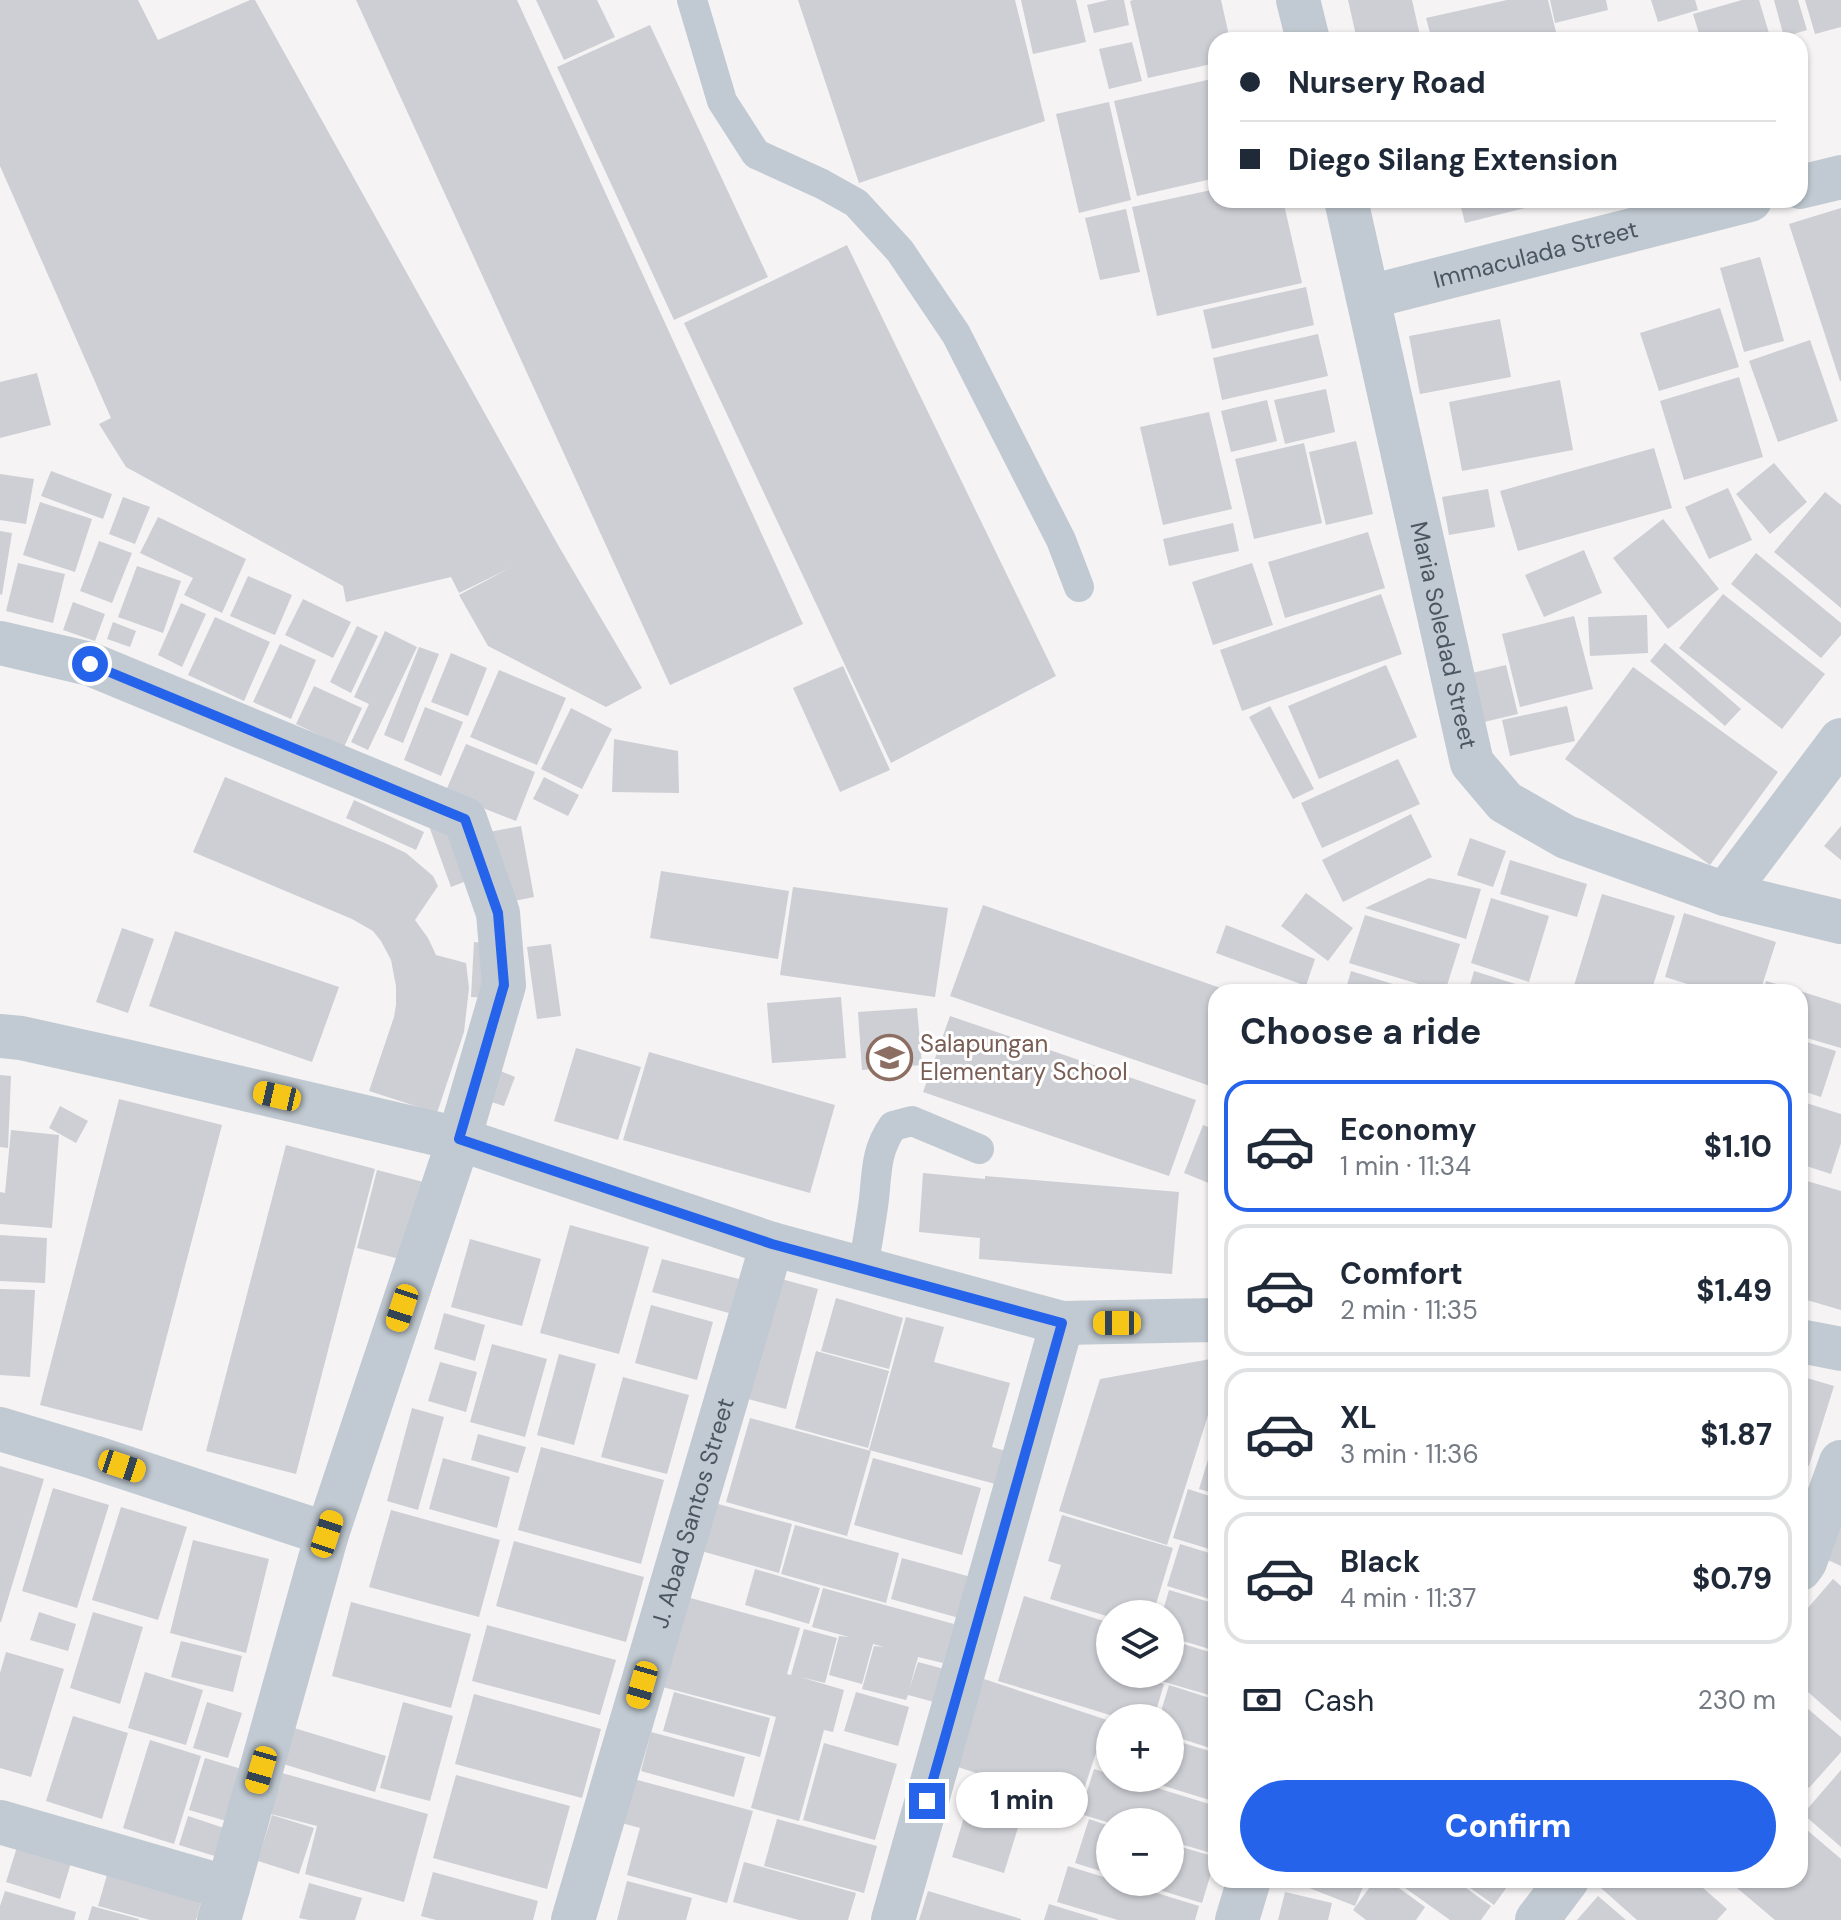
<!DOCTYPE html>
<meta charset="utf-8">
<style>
:root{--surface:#fff;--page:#f2f2f3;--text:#1f2937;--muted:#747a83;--line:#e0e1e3;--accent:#2563eb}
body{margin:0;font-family:"DM Sans",sans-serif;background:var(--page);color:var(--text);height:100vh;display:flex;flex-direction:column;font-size:30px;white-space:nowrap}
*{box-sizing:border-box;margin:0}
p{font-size:26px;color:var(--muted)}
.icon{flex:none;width:44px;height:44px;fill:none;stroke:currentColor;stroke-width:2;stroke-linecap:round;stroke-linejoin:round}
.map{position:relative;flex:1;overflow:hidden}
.details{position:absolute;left:1208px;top:984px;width:600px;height:904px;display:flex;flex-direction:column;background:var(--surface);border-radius:24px;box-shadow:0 2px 6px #0004}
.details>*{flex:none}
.banner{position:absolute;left:1208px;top:32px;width:600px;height:176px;border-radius:24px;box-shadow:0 2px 6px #0004;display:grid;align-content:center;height:176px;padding:0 32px;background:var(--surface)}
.fabs{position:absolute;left:1096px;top:1600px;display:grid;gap:16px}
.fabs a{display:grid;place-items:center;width:88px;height:88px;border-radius:50%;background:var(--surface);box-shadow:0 2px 6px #0004;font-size:40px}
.end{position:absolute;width:36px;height:36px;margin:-18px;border:10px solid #2563eb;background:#fff;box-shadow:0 0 0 4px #fff}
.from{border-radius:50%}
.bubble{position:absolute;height:56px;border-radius:28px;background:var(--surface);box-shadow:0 2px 6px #0004;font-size:26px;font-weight:800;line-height:56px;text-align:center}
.car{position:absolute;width:24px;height:48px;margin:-24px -12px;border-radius:10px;box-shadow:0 0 6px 2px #0007;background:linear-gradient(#f5c518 24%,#345 0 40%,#f5c518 0 76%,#345 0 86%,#f5c518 0)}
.banner b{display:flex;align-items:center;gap:28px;height:76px;font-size:30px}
.banner b+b{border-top:2px solid var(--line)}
.banner i{width:20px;height:20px;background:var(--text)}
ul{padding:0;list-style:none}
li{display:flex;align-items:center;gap:24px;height:132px;margin:0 16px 12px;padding:0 16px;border:4px solid var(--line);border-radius:24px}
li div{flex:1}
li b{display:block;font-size:30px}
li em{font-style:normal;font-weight:800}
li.selected{border-color:var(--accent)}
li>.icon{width:72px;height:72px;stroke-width:1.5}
h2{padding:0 32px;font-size:36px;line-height:96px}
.pay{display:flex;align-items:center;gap:20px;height:88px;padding:0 32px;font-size:30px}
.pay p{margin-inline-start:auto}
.action{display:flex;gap:16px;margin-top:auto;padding:16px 32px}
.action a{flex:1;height:92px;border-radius:48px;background:var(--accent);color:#fff;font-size:32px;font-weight:800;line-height:92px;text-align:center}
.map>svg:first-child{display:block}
.building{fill:#cdcfd5}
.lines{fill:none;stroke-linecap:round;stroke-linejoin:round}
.lane{stroke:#c1cad2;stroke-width:30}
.street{stroke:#c1cad2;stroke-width:44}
.route{stroke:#2563eb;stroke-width:10}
.labels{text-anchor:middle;stroke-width:6;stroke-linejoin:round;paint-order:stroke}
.street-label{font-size:24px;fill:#4a5661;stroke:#fff}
.education-label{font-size:24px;fill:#785e54;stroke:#fff;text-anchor:start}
</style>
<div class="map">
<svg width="1841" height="1920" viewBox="0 0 1841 1920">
<rect width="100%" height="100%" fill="#f5f3f3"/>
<path class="building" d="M0,0H138L158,40L250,0H255L558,545L642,688L606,707L488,646L459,595L514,566L459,593L451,577L346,602L343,586L126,467L99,424L111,418L0,166Z
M356,0H517L803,624L670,685Z
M536,0H597L615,37L564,60Z
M798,0H1015L1045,121L859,183Z
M1021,0H1076L1086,42L1033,54Z
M1108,0H1124L1129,25L1094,33L1087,5Z
M1133,0H1221L1230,40H1216V63L1148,78L1130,1Z
M1348,0H1412L1421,40H1357Z
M1507,0H1548L1558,40H1432L1426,18Z
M1550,0H1606L1608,10L1555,23Z
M1651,0H1695L1698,10L1658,22Z
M1742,0H1759L1771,40H1701L1693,14Z
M1774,0H1798L1807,30L1784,37Z
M1805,0H1841V27L1815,34Z
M650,25L768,277L674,320L557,67Z
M1132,42L1142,81L1109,89L1099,49Z
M1216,78V178L1137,196L1114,101Z
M1109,102L1131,200L1079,213L1056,114Z
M1216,189V200H1283L1302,283L1157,316L1132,207Z
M1459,200H1553V201L1465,223Z
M1841,208V381H1840L1789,224Z
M1126,209L1140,272L1100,280L1085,218Z
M847,245L1056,676L891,763L684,323Z
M1760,257L1784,341L1744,352L1720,268Z
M1306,287L1314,325L1212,349L1203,310Z
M1720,308L1739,367L1659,391L1640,333Z
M1500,319L1511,377L1420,394L1409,336Z
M1318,334L1328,376L1222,400L1213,358Z
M1810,340L1838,421L1778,442L1749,361Z
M37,373L51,425L0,438V382Z
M1739,377L1763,457L1684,480L1660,401Z
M1560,380L1573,450L1462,471L1449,402Z
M1326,389L1335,432L1285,444L1274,400Z
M1267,400L1277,441L1231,452L1221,411Z
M1209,412L1232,509L1163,525L1140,427Z
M1356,441L1373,514L1326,525L1309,452Z
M1304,443L1322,523L1254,539L1235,459Z
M1654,448L1672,508L1518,551L1500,491Z
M1774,463L1807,502L1770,534L1736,494Z
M51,471L112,494L103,519L41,496Z
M0,474L34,479L26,524L0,520Z
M1728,488L1752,540L1709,559L1685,507Z
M1488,489L1495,527L1449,535L1442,497Z
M1825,492L1841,505V608L1774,552Z
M123,497L150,507L135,544L109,534Z
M40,502L92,519L75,572L23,555Z
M158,517L246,559L222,613L184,595L193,578L140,553Z
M1663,519L1719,589L1668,629L1613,558Z
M1233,523L1239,551L1169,566L1163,539Z
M0,531L12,533L2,595L0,594Z
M1368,532L1385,588L1285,618L1268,562Z
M99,541L132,553L112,603L80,591Z
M1584,550L1602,593L1544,617L1525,575Z
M1756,553L1841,623V635L1821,658L1731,584Z
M18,563L65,574L53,623L6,611Z
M1252,563L1273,625L1213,645L1192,582Z
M137,566L181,581L163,633L118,617Z
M248,576L292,595L275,635L230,616Z
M1381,594L1402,654L1242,711L1220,650Z
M1723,594L1825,674L1782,729L1679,648Z
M303,599L351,622L333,658L285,635Z
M73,602L105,614L95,641L63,630Z
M181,603L206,614L182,667L158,655Z
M1647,615L1648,653L1590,656L1588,617Z
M1574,616L1593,689L1520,707L1502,634Z
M215,617L270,642L244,701L188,675Z
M113,622L136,631L130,647L107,639Z
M357,626L378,636L351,693L330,682Z
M385,631L417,647L368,750L351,742L369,704L354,697Z
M1665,643L1741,709L1725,726L1650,661Z
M280,644L316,660L291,719L253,702Z
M419,647L439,654L403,743L384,735Z
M451,653L487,668L468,716L431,702Z
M1386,665L1417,737L1319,779L1288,706Z
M1506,665L1518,714L1484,722L1472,673Z
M843,666L890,770L840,792L793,688Z
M1633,667L1778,772L1710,865L1565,759Z
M499,670L566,698L537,765L470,737Z
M314,686L362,708L344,747L296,724Z
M1270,706L1314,789L1293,799L1249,717Z
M1567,706L1575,741L1510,756L1502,720Z
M425,707L463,722L441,776L404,760Z
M571,708L612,729L582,789L541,769Z
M614,739L678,751L679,793L612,792Z
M466,744L535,772L516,821L445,793Z
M1398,759L1420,804L1322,848L1301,803Z
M225,777L385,843L406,853L433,876L438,886L415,920L428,938L436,955L466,963L469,988L464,1032L437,1113L369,1091L394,1017L396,1005V986L391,960L381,941L373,931L352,919L193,852Z
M544,777L579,795L568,816L533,799Z
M354,800L424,832L416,850L346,818Z
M1411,814L1432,857L1343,902L1322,860Z
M446,820L469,880L451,887L429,826Z
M521,826L534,897L504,903L489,832Z
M1841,826V860L1824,846Z
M1470,838L1506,851L1493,887L1457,875Z
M1510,860L1587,884L1577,917L1500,894Z
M661,871L789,891L778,959L650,938Z
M1429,878L1481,889L1466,939L1365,908Z
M793,887L948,908L935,997L780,975Z
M1306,893L1353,928L1328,961L1281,926Z
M1602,894L1675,916L1651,992H1572Z
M1491,898L1549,916L1529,982L1471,963Z
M983,905L1232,992H1216V1088L950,996Z
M1684,913L1776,942L1760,992H1713L1665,977Z
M1365,915L1460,944L1445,992L1349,963Z
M1226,925L1315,959L1306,986L1216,953Z
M122,928L154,939L128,1013L96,1002Z
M175,931L339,987L312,1062L149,1006Z
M474,942L495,944L492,998L471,997Z
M551,944L561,1016L537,1019L527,947Z
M1351,971L1415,991V992H1345Z
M1474,971L1538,991V992H1468Z
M1766,981L1800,991V992H1763Z
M1800,991L1841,1004V1048L1800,1036Z
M841,997L846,1058L772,1063L767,1003Z
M917,1008L922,1065L862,1070L858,1012Z
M950,1016L1196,1100L1169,1176L923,1092Z
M1800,1040L1836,1051L1821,1097L1800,1090Z
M576,1048L641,1067L618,1140L554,1121Z
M649,1052L835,1105L810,1193L623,1140Z
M491,1067L515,1077L504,1106L479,1098Z
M0,1075L11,1076L8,1148L0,1147Z
M119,1099L222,1125L142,1431L40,1405Z
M1800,1101L1841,1114V1143L1831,1174L1800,1164Z
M60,1106L88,1121L76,1143L49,1128Z
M1203,1125L1216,1130V1186L1184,1173Z
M11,1130L59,1135L52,1228L0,1224V1192L5,1193Z
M286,1145L375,1169L296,1474L206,1451Z
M377,1170L435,1185L415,1263L357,1248Z
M923,1173L985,1179V1176L1179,1192L1172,1274L979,1259L980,1238L919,1232Z
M1807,1181L1841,1191V1310L1800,1298V1205Z
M570,1225L649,1247L619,1354L540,1333Z
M0,1235L47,1238L45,1283L0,1281Z
M470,1239L541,1259L522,1326L451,1307Z
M662,1259L739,1279L729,1313L652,1292Z
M767,1275L818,1289L786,1409L733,1395Z
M0,1289L35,1290L30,1377L0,1375Z
M836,1298L903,1318L889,1369L821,1351Z
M651,1305L713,1322L697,1380L635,1363Z
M444,1313L485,1325L475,1361L434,1349Z
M906,1317L944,1327L934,1362L1010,1383L992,1447L1020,1455L1010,1488L869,1450Z
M492,1344L547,1359L525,1437L470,1422Z
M816,1351L889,1371L868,1448L795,1428Z
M559,1354L596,1364L574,1445L537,1435Z
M1216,1358V1390L1167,1545L1059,1511L1100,1379Z
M440,1362L477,1372L466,1412L428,1401Z
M1800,1376L1834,1386L1809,1466L1800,1464Z
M623,1377L689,1395L667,1474L601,1457Z
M412,1408L444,1417L418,1510L387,1501Z
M750,1418L871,1451L847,1536L726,1502Z
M478,1434L526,1447L518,1473L471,1460Z
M1215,1437H1216V1494L1199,1489Z
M541,1447L664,1480L641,1564L518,1530Z
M443,1458L510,1477L497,1528L429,1509Z
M873,1458L981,1488L962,1555L854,1525Z
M0,1466L44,1479L1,1622H0Z
M53,1488L109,1505L77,1608L22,1591Z
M1188,1489L1216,1498V1551L1173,1538Z
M707,1501L792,1524L779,1573L694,1549Z
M121,1507L187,1527L158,1620L92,1600Z
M1841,1508V1566L1819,1556Z
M391,1510L500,1540L479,1617L369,1587Z
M1062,1515L1173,1548L1153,1614H1110V1617L1050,1599L1061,1565L1048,1561Z
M795,1525L899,1553L886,1603L781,1574Z
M193,1540L269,1559L246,1653L170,1633Z
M514,1541L644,1577L626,1642L496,1606Z
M1180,1544L1216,1555V1601L1167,1586Z
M902,1558L971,1577L959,1618L891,1599Z
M755,1569L820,1588L809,1624L745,1605Z
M1833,1579L1841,1586V1721L1800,1685V1617Z
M823,1588L954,1624L943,1663L918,1657L909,1690L918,1662L944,1669L934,1702L908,1695L906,1700L862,1689L874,1646L884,1647L873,1644L862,1684L829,1675L839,1636L849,1637L812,1627Z
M1169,1590L1216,1604V1651L1170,1637V1614H1162Z
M676,1594L800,1628L787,1674L791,1675L804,1629L837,1638L825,1683L800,1677L844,1690L833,1732L824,1730L799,1821L751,1808L776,1717L651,1684Z
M1024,1596L1110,1623V1633L1106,1646L1110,1647V1674H1130L1164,1684L1154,1718H1112L1113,1716L1087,1708L998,1681Z
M351,1602L471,1634L451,1708L332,1676Z
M39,1612L76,1624L68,1651L30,1640Z
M93,1612L143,1627L120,1704L70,1688Z
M487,1625L616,1660L600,1715L472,1681Z
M1170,1640L1216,1654V1697L1161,1681L1164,1674H1170Z
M181,1641L242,1656L233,1692L171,1677Z
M6,1652L64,1669L31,1777L0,1768V1673Z
M145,1672L203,1690L186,1745L128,1728Z
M984,1679L1107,1720L1078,1807L955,1766Z
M1169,1685L1216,1700V1750L1170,1735V1718H1159Z
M674,1692L770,1718L760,1757L663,1731Z
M856,1692L909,1707L898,1746L844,1731Z
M474,1694L601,1729L582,1798L455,1764Z
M207,1702L242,1713L228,1758L193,1748Z
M403,1702L453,1716L430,1801L380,1788Z
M1800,1702L1841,1737V1752L1809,1788L1800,1780Z
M73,1716L128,1733L102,1819L46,1801Z
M281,1724L386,1756L375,1792L270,1760Z
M651,1732L745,1757L734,1797L641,1771Z
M1170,1739L1216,1753V1802L1148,1781L1149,1778H1170Z
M150,1740L201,1756L174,1844L123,1828Z
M824,1743L897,1764L875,1840L803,1820Z
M205,1758L248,1771L233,1823L189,1810Z
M1094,1769L1110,1774V1778H1124L1216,1806V1838L1211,1853L1170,1841V1822L1110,1823L1080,1814Z
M1841,1770V1847L1803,1814Z
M282,1773L428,1814L404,1902L305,1874L317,1826L271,1814Z
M456,1775L570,1806L547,1889L433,1858Z
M630,1778L753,1811L727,1903L627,1875L640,1828L618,1822Z
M1012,1789L1050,1801L1043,1825L1004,1813Z
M968,1804L1020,1821L1004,1873L952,1857Z
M272,1815L314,1828L299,1874L258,1861Z
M188,1816L230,1830L221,1858L179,1845Z
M777,1819L877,1846L864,1893L764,1866Z
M1089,1819L1110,1826V1874L1075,1863Z
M1800,1824L1841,1859V1920H1775L1737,1888L1744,1880H1800Z
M1171,1844L1216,1857L1202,1903L1156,1889L1159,1882H1170Z
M17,1847L71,1863L60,1899L6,1882Z
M744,1862L856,1893L848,1920H799L733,1902Z
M1068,1866L1110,1879V1882H1121L1199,1906L1195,1920H1118L1057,1902Z
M109,1868L203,1895L196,1920H150L98,1906Z
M433,1872L538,1901L533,1920H436L421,1916Z
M1289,1880H1366L1355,1906Z
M1375,1880H1388L1425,1907L1416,1920H1366L1353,1910Z
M1394,1880H1455L1491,1906L1481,1920H1450Z
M1459,1880H1512L1494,1905Z
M1608,1880H1694L1727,1909L1717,1920H1637L1601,1888Z
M627,1881L692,1898L686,1920H617Z
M309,1883L362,1898L355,1920H309L299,1918Z
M5,1891L76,1912L74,1920H0V1906Z
M928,1891L1021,1919V1920H919Z
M1285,1892L1332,1903L1328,1920H1278Z
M1598,1896L1626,1920H1577Z
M1049,1904L1098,1919V1920H1044Z
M92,1906L139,1919V1920H88Z"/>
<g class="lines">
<path class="lane" d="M692,0L722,101L756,154L822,184L856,203L900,251L956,334L1061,540L1079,587
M863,1268C867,1245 871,1222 874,1199C877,1170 876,1150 893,1126L912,1121L979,1149"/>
<g class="street">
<path d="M1298,0L1308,40"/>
<path d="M1800,187L1841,177"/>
<path id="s1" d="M1346,200L1472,763L1505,802L1566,837L1725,894L1841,922"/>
<path id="s2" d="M1369,297L1750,200"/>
<path d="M0,643L90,664L465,819L498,913L504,985L459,1139L327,1534L219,1920"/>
<path d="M1725,894L1841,740"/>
<path d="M0,1036L21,1038L125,1061L459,1139L772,1244L1062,1323L1216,1320"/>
<path d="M1800,1341L1841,1349"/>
<path d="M0,1429L93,1457L327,1534"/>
<path d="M1800,1569L1805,1562L1841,1462"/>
<path d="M0,1822L228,1888"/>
<path id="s3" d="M573,1920L772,1244"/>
<path d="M893,1920L1062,1323"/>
<path d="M1237,1920L1249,1880"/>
<path d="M1537,1920L1567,1880"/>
</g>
</g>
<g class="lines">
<path class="route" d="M90,664L465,819L498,913L504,985L459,1139L772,1244L1062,1323L927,1801"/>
</g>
<defs>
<symbol id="school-ring" viewBox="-11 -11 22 22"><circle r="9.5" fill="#fff" stroke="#8d6e63" stroke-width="1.5"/><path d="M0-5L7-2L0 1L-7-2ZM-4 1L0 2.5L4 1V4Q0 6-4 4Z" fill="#8d6e63"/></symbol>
</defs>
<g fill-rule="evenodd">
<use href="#school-ring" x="864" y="1032" width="51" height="51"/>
</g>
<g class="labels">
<g class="street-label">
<text dy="8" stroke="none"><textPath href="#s2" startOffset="172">Immaculada Street</textPath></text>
<text dy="8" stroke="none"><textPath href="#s1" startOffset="446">Maria Soledad Street</textPath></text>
<text dy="8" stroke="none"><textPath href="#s3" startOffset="424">J. Abad Santos Street</textPath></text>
</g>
<g class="education-label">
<text x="920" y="1052">Salapungan<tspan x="920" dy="28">Elementary School</tspan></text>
</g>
</g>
</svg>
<div class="fabs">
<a><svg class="icon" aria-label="layers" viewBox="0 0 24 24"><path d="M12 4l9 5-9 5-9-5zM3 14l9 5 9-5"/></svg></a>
<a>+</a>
<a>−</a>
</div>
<i class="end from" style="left:90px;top:664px"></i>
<i class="end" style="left:927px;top:1801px"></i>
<div class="bubble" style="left:956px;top:1772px;width:132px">1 min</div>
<i class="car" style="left:277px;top:1096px;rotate:283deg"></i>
<i class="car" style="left:402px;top:1308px;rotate:198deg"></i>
<i class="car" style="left:1117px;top:1323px;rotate:270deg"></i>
<i class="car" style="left:122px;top:1466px;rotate:108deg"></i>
<i class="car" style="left:327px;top:1534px;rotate:18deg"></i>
<i class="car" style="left:642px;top:1685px;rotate:196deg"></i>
<i class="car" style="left:261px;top:1770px;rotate:196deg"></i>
<div class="banner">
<b><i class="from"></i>Nursery Road</b>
<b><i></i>Diego Silang Extension</b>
</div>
<section class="details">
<h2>Choose a ride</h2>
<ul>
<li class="selected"><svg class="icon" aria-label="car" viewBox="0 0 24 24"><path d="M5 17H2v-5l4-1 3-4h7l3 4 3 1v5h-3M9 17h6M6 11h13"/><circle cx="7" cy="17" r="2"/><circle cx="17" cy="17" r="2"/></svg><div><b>Economy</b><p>1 min · 11:34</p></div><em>$1.10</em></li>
<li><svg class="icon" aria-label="car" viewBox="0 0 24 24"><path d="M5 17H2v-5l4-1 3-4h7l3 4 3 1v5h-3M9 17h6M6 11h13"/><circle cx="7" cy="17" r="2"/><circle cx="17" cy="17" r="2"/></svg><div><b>Comfort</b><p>2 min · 11:35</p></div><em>$1.49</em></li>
<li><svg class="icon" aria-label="car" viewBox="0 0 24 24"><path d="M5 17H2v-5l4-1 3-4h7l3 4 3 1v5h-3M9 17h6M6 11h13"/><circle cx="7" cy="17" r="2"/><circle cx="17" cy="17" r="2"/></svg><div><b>XL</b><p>3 min · 11:36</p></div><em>$1.87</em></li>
<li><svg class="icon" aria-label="car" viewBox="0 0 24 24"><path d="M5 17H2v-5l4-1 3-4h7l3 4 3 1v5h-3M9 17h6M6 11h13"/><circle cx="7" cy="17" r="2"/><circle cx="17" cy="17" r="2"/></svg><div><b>Black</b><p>4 min · 11:37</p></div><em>$0.79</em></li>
</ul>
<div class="pay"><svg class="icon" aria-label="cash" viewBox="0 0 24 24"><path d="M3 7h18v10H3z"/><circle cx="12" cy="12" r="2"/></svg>Cash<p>230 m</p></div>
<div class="action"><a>Confirm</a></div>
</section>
</div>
